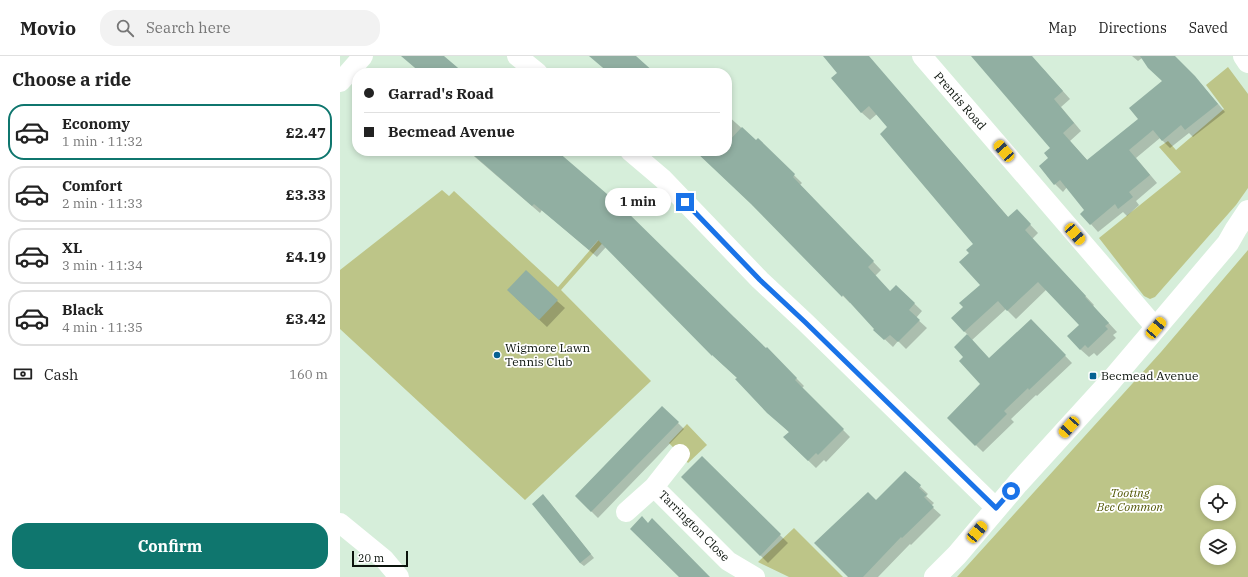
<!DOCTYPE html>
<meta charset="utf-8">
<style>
:root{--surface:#fff;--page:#f2f2f2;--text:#222;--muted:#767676;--line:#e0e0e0;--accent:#0f766e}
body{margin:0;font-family:"IBM Plex Serif",serif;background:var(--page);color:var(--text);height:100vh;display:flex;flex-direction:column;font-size:15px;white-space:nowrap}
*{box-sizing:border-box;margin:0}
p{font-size:13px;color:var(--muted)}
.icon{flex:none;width:22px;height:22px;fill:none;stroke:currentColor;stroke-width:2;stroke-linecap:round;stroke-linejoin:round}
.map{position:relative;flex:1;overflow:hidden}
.drawer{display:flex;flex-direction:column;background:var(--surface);width:340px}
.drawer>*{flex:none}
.top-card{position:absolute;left:12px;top:12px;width:380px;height:88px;border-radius:16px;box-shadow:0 2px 6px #0003;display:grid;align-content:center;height:88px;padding:0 12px;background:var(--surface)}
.buttons{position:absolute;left:860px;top:429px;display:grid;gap:8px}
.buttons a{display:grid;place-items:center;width:36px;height:36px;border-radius:50%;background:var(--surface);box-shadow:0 2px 6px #0003;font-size:20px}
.scale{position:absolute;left:12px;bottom:10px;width:56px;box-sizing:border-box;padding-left:4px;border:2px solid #0c140d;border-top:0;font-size:11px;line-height:14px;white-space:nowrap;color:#0c140d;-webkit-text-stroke:3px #fff;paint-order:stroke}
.end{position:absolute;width:18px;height:18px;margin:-9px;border:5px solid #1a73e8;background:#fff;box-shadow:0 0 0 2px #fff}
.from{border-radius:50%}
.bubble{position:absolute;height:28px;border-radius:14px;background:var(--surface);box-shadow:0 2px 6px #0003;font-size:13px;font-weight:700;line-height:28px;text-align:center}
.car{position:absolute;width:12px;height:24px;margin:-12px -6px;border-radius:5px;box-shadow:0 0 3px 1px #0007;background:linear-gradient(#f5c518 24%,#345 0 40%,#f5c518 0 76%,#345 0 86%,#f5c518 0)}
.top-card b{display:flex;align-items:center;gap:14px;height:38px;font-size:15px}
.top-card b+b{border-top:1px solid var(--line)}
.top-card i{width:10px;height:10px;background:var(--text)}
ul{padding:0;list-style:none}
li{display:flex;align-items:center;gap:12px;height:56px;margin:0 8px 6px;padding:0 4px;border:2px solid var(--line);border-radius:16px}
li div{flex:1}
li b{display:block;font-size:15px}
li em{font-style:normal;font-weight:700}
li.selected{border-color:var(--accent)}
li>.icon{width:36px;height:36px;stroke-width:1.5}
h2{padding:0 12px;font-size:18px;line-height:48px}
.pay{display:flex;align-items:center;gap:10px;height:44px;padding:0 12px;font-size:15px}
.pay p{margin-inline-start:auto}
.action{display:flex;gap:8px;margin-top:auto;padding:8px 12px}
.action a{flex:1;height:46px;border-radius:16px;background:var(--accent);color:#fff;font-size:16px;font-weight:700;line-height:46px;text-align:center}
header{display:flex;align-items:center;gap:24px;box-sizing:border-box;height:56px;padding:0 20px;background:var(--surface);border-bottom:1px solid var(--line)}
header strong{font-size:19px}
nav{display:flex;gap:22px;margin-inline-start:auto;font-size:14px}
.search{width:280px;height:36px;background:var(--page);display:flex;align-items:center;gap:10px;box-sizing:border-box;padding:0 14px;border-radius:16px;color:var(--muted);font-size:15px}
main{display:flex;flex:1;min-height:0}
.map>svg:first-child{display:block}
.green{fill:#bdc588;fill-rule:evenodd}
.shadow{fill:#0003}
.building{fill:#91afa2}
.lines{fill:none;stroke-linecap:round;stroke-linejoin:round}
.street{stroke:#fff;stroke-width:20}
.secondary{stroke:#fff;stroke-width:22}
.highway{stroke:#fff;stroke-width:22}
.route{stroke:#1a73e8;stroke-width:5}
.poi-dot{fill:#056192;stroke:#fff;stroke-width:1.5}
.labels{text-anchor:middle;stroke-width:3.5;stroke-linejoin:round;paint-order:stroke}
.street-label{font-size:12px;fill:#0c140d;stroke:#fff}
.poi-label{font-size:12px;fill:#0c140d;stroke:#fff;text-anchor:start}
.park-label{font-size:12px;font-style:italic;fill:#545908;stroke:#fff}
</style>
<header>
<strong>Movio</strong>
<div class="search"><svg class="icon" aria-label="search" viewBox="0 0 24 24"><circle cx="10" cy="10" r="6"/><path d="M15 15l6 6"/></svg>Search here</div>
<nav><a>Map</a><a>Directions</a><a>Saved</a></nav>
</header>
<main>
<section class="drawer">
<h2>Choose a ride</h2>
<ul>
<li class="selected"><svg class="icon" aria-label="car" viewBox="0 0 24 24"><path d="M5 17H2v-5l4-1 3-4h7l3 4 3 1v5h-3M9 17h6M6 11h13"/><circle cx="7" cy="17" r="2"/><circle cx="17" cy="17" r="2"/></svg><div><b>Economy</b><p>1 min · 11:32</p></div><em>£2.47</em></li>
<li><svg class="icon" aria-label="car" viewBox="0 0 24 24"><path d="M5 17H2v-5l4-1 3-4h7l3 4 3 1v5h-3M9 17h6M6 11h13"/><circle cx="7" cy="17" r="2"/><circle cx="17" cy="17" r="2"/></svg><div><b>Comfort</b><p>2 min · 11:33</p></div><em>£3.33</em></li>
<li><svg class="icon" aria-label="car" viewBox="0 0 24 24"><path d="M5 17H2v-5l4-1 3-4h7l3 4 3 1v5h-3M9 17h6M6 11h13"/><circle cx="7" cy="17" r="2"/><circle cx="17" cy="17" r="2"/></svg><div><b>XL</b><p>3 min · 11:34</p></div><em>£4.19</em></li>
<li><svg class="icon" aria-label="car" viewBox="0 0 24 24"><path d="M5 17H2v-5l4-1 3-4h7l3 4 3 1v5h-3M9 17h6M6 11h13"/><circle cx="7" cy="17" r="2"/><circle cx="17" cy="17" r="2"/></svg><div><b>Black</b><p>4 min · 11:35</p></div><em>£3.42</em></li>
</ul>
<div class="pay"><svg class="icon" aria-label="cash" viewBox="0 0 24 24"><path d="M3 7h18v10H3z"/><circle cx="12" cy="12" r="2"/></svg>Cash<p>160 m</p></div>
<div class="action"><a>Confirm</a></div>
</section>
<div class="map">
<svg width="908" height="521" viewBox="0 0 908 521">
<rect width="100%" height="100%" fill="#d6eeda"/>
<path class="green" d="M888,11L908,38V132L896,149L815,241L810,243L804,240L759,182L841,116L819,91L828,85L836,94L884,53L866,29Z
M102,134L109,140L114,135L218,231L302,134L306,138L221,234L311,325L185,444L0,273V214Z
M908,194V521H617L821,296ZM867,436H889V458H867ZM867,480H889V502H867Z
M347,368L367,389L348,407L329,387Z
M454,472L503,521H449L418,506Z"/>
<path class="shadow" d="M485,0H528L669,162L685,163L698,177L692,183L754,249L753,250L777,276L773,279L776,282L757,300L754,297L749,301L740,293V269L707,233L676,263L666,253L632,284L650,304L691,264L732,307L697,340L696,339L671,363L674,366L643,396L608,362L642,328L624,301L615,291L628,279L624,275V251L641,229L630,197L634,188L549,71L537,58L530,64L521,56L498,17Z
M632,0H686L704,14L730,43L721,51L741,75L730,85L748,105L799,63L824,25L802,2L798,5L792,0H834L862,29L885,56L853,81L849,77L830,92L820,82L796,102L817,127L796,145L799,149L787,160L783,156L758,176L742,158L746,154L727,131L723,136L715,128L710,102L712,92Z
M387,59L416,85L418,84L462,127L460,129L541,214L535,220L550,236L556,230L582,255L576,262L587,272L566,293L558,285L553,291L535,274L536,273L511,246L510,247L418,154L356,95H387Z
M128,95H215L426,294L427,293L464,330L462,332L510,381L486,406L484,404L476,412L445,382L450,377L398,322L380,306L266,191L257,201L202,154L200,157Z
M176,242L217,245L225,252L207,271Z
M322,351L344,373L258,462L236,440Z
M362,402L448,487L428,507L342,421Z
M565,416L588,438L586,440L594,447L591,450L601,459L571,489L570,488L538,521H509L536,445Z
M207,443L254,502L244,510L240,507Z"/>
<path class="building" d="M61,0H104L124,17H81Z
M249,0H296L315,17H269Z
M483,0H529L668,161L677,153L691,168L685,174L746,240L745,241L769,267L765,270L768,273L748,292L745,289L740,294L727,280L739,269L698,226L667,255L658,245L624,276L611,262L623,251L619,247L640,229L619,206L629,197L626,194L633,188L540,78L547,71L529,50L521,57L491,22L497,17Z
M631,0H692L723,35L714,43L734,67L723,77L747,104L798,63L789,52L822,25L808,12L800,0H835L855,20L878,48L845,74L841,69L822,85L813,74L789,94L810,119L789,136L793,141L778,153L775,148L750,169L740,158L744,154L720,124L714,129L699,110L708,102L704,97L710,92Z
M402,71L416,84L418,82L455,118L453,121L534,205L528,211L550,235L556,229L575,247L569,254L580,264L558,286L550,279L544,284L533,274L534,273L503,239L502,241L411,148L355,95H387V87Z
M129,95H217L281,150L394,261L426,292L427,291L457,322L455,324L504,373L478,399L476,397L468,405L443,381L449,376L427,357L395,323L397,322L372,299V300L258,184L249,194L194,148L192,150Z
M186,214L218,244L199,264L167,234Z
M691,263L726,299L689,334L688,332L664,355L667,358L635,390L607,362L640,328L619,305L623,301L614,291L627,278L649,302Z
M322,350L339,366L251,456L235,440Z
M362,400L441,478L420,500L341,421Z
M565,415L581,429L579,432L587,439L584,441L594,451L562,482L561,481L523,521H508L474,487L528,436L536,444Z
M203,438L251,498L240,507L192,448Z
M302,460L308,467L312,462L370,521H339L290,473Z"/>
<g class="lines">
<path class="street" d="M177,0L198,17
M582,0L816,272
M0,26L23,0
M290,95L323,123L420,224L465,266L656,452
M314,431L388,505L415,521
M286,456L314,431L340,398
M0,467L44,503L59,521"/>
<path class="secondary" d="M595,521L617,499L678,427L770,326L888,187L896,173L908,155"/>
<path class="highway" d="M904,0L908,6"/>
</g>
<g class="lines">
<path class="route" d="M345,146L420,224L465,266L656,452L671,435"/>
</g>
<g class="poi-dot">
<circle cx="157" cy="299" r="4"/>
<rect x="749" y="316" width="8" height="8" rx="2"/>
</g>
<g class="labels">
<g class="street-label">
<text transform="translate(620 45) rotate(49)" y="4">Prentis Road</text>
<text transform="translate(354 470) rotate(45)" y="4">Tarrington Close</text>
</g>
<g class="poi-label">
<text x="165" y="296">Wigmore Lawn<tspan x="165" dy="14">Tennis Club</tspan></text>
<text x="761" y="324">Becmead Avenue</text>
</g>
<g class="park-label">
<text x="790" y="441">Tooting<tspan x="790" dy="14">Bec Common</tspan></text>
</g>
</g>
</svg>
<div class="buttons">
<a><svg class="icon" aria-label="locate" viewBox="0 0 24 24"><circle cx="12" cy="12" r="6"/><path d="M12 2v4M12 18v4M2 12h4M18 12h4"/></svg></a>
<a><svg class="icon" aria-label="layers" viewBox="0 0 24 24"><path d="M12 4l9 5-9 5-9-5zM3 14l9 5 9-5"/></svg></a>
</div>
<div class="scale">20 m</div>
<i class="end from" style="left:671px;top:435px"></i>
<i class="end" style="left:345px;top:146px"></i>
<div class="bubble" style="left:265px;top:132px;width:66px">1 min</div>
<i class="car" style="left:664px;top:95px;rotate:319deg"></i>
<i class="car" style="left:735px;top:178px;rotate:139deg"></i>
<i class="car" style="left:816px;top:272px;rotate:40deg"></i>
<i class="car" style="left:729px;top:371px;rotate:222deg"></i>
<i class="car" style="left:637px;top:476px;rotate:40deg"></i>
<div class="top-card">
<b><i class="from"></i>Garrad's Road</b>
<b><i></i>Becmead Avenue</b>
</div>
</div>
</main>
